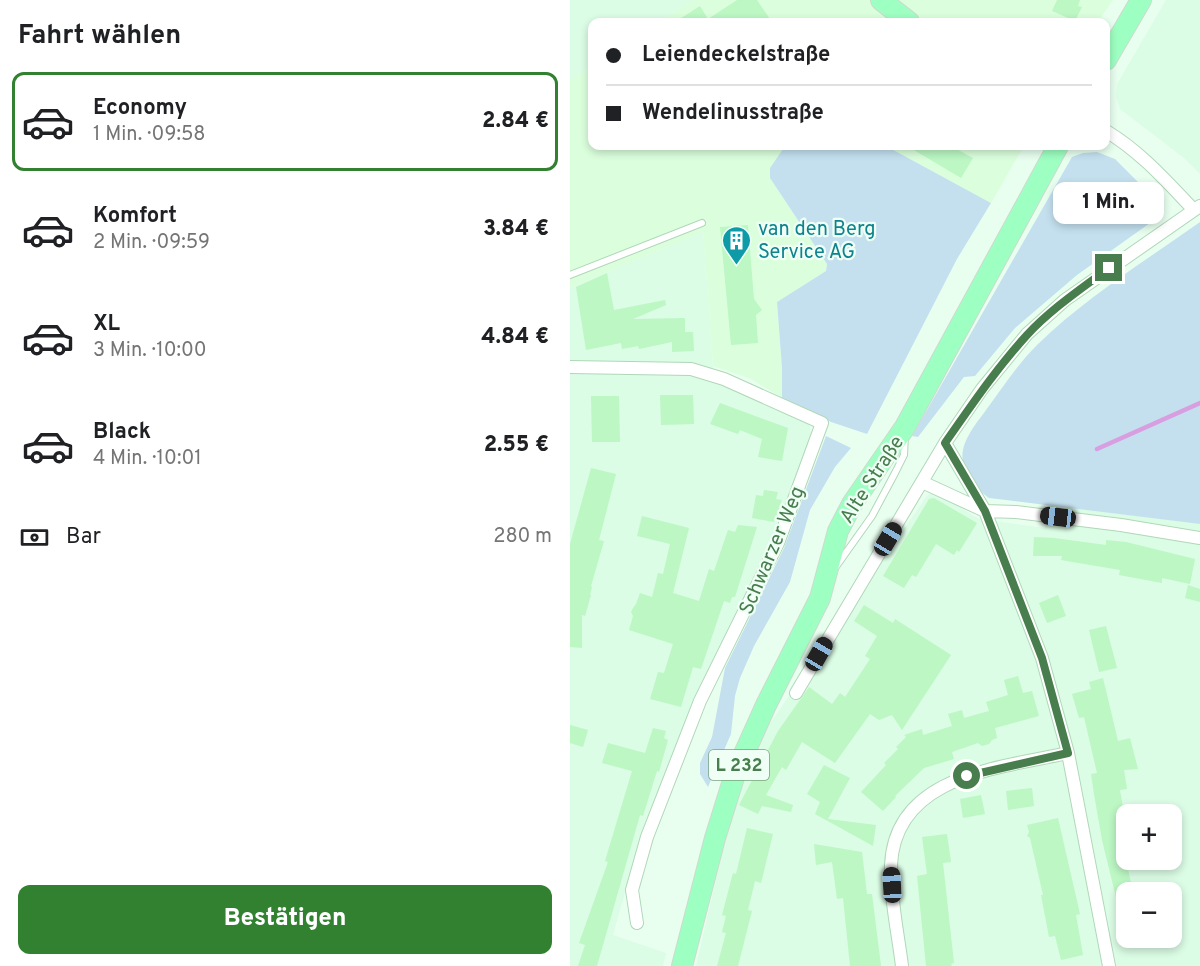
<!DOCTYPE html>
<html lang="de">
<meta charset="utf-8">
<style>
:root{--surface:#fff;--page:#f2f2f2;--text:#202124;--muted:#757577;--line:#e0e0e0;--accent:#318131}
body{margin:0;font-family:Overpass,sans-serif;background:var(--page);color:var(--text);height:100vh;display:flex;flex-direction:column;font-size:22px;white-space:nowrap}
*{box-sizing:border-box;margin:0}
p{font-size:20px;color:var(--muted)}
.icon{flex:none;width:33px;height:33px;fill:none;stroke:currentColor;stroke-width:2;stroke-linecap:round;stroke-linejoin:round}
.map{position:relative;flex:1;overflow:hidden}
.panel{display:flex;flex-direction:column;background:var(--surface);width:570px}
.panel>*{flex:none}
.top-card{position:absolute;left:18px;top:18px;width:522px;height:132px;border-radius:12px;box-shadow:0 3px 9px #0003;display:grid;align-content:center;height:132px;padding:0 18px;background:var(--surface)}
.buttons{position:absolute;left:546px;top:804px;display:grid;gap:12px}
.buttons a{display:grid;place-items:center;width:66px;height:66px;border-radius:12px;background:var(--surface);box-shadow:0 3px 9px #0003;font-size:30px}
.end{position:absolute;width:27px;height:27px;margin:-14px;border:8px solid #487d4d;background:#fff;box-shadow:0 0 0 3px #fff}
.from{border-radius:50%}
.bubble{position:absolute;height:42px;border-radius:12px;background:var(--surface);box-shadow:0 3px 9px #0003;font-size:20px;font-weight:800;line-height:42px;text-align:center}
.car{position:absolute;width:18px;height:36px;margin:-18px -9px;border-radius:8px;box-shadow:0 0 4px 2px #0007;background:linear-gradient(#222 24%,#8ab4d8 0 40%,#222 0 76%,#8ab4d8 0 86%,#222 0)}
.top-card b{display:flex;align-items:center;gap:21px;height:57px;font-size:22px}
.top-card b+b{border-top:2px solid var(--line)}
.top-card i{width:15px;height:15px;background:var(--text)}
ul{padding:0;list-style:none}
li{display:flex;align-items:center;gap:18px;height:99px;margin:0 12px 9px;padding:0 6px;border:3px solid transparent;border-radius:12px}
li div{flex:1}
li b{display:block;font-size:22px}
li em{font-style:normal;font-weight:800}
li.current{border-color:var(--accent)}
li>.icon{width:54px;height:54px;stroke-width:1.5}
h2{padding:0 18px;font-size:27px;line-height:72px}
.pay{display:flex;align-items:center;gap:15px;height:66px;padding:0 18px;font-size:22px}
.pay p{margin-inline-start:auto}
.primary-button{display:flex;gap:12px;margin-top:auto;padding:12px 18px}
.primary-button a{flex:1;height:69px;border-radius:12px;background:var(--accent);color:#fff;font-size:24px;font-weight:800;line-height:69px;text-align:center}
main{display:flex;flex:1;min-height:0}
.map>svg:first-child{display:block}
.residential{fill:#dbfce5;fill-rule:evenodd}
.commercial{fill:#dbffdd}
.green{fill:#c4e0ef}
.lines{fill:none;stroke-linecap:round;stroke-linejoin:round}
.stream{stroke:#d89edf;stroke-width:4.5}
.building{fill:#bcf7c4}
.service-casing{stroke:#b1d7b8;stroke-width:8}
.minor-casing{stroke:#b1d7b8;stroke-width:14}
.primary-casing{stroke:#ccdbcd;stroke-width:22}
.service{stroke:#fff;stroke-width:6}
.minor{stroke:#fff;stroke-width:12}
.primary{stroke:#9effc2;stroke-width:20}
.route{stroke:#487d4d;stroke-width:8}
.labels{text-anchor:middle;stroke-width:4.5;stroke-linejoin:round;paint-order:stroke}
.shield{fill:#f0fff6;stroke:#7aa480;stroke-width:1.5}
.shield-label{font-size:18px;font-weight:bold;fill:#487d4d}
.culture-label{font-size:20px;fill:#0d838f;stroke:#f0fff6;text-anchor:start}
.street-label{font-size:20px;fill:#487d4d;stroke:#f0fff6}
</style>
<main>
<section class="panel">
<h2>Fahrt wählen</h2>
<ul>
<li class="current"><svg class="icon" aria-label="car" viewBox="0 0 24 24"><path d="M5 17H2v-5l4-1 3-4h7l3 4 3 1v5h-3M9 17h6M6 11h13"/><circle cx="7" cy="17" r="2"/><circle cx="17" cy="17" r="2"/></svg><div><b>Economy</b><p>1 Min. · 09:58</p></div><em>2.84 €</em></li>
<li><svg class="icon" aria-label="car" viewBox="0 0 24 24"><path d="M5 17H2v-5l4-1 3-4h7l3 4 3 1v5h-3M9 17h6M6 11h13"/><circle cx="7" cy="17" r="2"/><circle cx="17" cy="17" r="2"/></svg><div><b>Komfort</b><p>2 Min. · 09:59</p></div><em>3.84 €</em></li>
<li><svg class="icon" aria-label="car" viewBox="0 0 24 24"><path d="M5 17H2v-5l4-1 3-4h7l3 4 3 1v5h-3M9 17h6M6 11h13"/><circle cx="7" cy="17" r="2"/><circle cx="17" cy="17" r="2"/></svg><div><b>XL</b><p>3 Min. · 10:00</p></div><em>4.84 €</em></li>
<li><svg class="icon" aria-label="car" viewBox="0 0 24 24"><path d="M5 17H2v-5l4-1 3-4h7l3 4 3 1v5h-3M9 17h6M6 11h13"/><circle cx="7" cy="17" r="2"/><circle cx="17" cy="17" r="2"/></svg><div><b>Black</b><p>4 Min. · 10:01</p></div><em>2.55 €</em></li>
</ul>
<div class="pay"><svg class="icon" aria-label="cash" viewBox="0 0 24 24"><path d="M3 7h18v10H3z"/><circle cx="12" cy="12" r="2"/></svg>Bar<p>280 m</p></div>
<div class="primary-button"><a>Bestätigen</a></div>
</section>
<div class="map">
<svg width="630" height="966" viewBox="0 0 630 966">
<rect width="100%" height="100%" fill="#e8fff0"/>
<path class="residential" d="M0,0H123L88,22H22V65L0,80Z
M596,0H630V174L614,158L550,109L546,97L547,84Z
M133,232L144,382L236,420L240,427L241,436L202,541L160,633L125,699L98,765L71,836L43,935L96,953L93,966H0V288Z
M361,493L369,494L409,519L475,528L478,505L630,524V966H126L164,802L180,763L199,725L356,497ZM556,814H602V860H556ZM556,892H602V938H556Z"/>
<path class="commercial" d="M123,0H543L528,22H88Z
M22,65V146H215L200,168V178L257,264L256,271L207,302L212,368V398L181,379L143,366L133,232L0,288V80Z
M316,146H454L421,203Z"/>
<path class="green" d="M215,146H316L421,203L387,259L297,434L261,422L212,398V368L207,302L256,271L257,264L200,178V168Z
M527,152L545,159L591,205L594,213L507,275L445,328L405,376L394,377L348,437L342,436L502,157L513,153Z
M630,222V524L419,498C410,492 394,473 393,462C389,443 406,424 416,410C432,388 448,364 467,345C515,298 575,261 630,222Z
M256,436L281,448L265,467L240,510L220,582L184,646L170,678L165,696L161,734L138,787L130,774V763L142,737L155,668L214,548Z"/>
<g class="lines">
<path class="stream" d="M527,449L630,403"/>
</g>
<path class="building" d="M167,0H187L202,22H105L130,6L138,19Z
M487,0H510L508,6L512,7L505,21L482,11Z
M337,146H381L403,158L391,178Z
M178,225L184,299L192,310L186,315L188,343L161,345L150,227Z
M37,273L44,310L95,300L96,305L63,319L115,318V332H123L124,351L102,352V342L69,349L68,346L52,349L51,343L16,350L6,287Z
M90,395H123L124,424L91,425Z
M21,396H49L50,442H22Z
M150,403L218,428L212,461L188,457L192,439L170,430L168,434L140,424Z
M21,468L46,474L29,540L34,541L21,586L22,587L20,595H21L15,616L12,615V648L0,647V544Z
M194,490L208,492L206,499L212,500L204,522L182,518L186,495L193,496Z
M364,498L407,523L389,552L387,550L384,555L366,544L346,577L342,575L334,588L313,576L359,499Z
M72,516L119,528L103,593L129,601L139,569L144,571L158,530L165,532L168,525L187,527L165,597H162L160,603L154,601L131,669L123,667L111,707L80,699L88,672L94,673L103,644L59,630L63,616L61,612L63,608L66,604L70,593L82,597L88,573L93,574L100,544L67,536Z
M464,537L484,538L536,545V540L556,542L625,559L620,584L592,578V583L549,575L550,570L491,560L492,556H463Z
M618,585L630,589V602L615,598Z
M488,595L496,616L477,623L469,603Z
M294,605L323,623L325,619L381,655L332,730L322,715L309,720L300,714L265,763L232,742L216,770L212,767L196,795L223,805L221,812L192,806L188,814L169,805L208,731L239,687L262,704L270,693L275,697L300,659L295,656L307,636L284,621Z
M536,626L547,668L529,672L519,630Z
M448,676L453,693L462,691L469,716L425,728L427,738L422,740L419,744L412,746L408,743L382,752L384,759L354,768L325,796L326,797L313,811L291,792L316,765L314,763L328,749L326,747L336,737L334,735L352,729L353,735L382,726L378,714L392,710L394,718L419,711L416,702L438,695L434,680Z
M533,678L548,741L560,738L568,769L554,770L557,789L550,790L554,813L551,814L553,826H549L561,883L557,884L560,892H556V921L552,922L532,840L524,794L521,774L527,773L514,717L509,718L502,694L521,689L519,682Z
M0,725L18,730L13,747L0,743Z
M83,728L96,731L94,738L98,740L89,772L87,771L73,816L70,815L27,966H8L15,945L9,943L38,862L35,861L62,771L32,763L38,743L75,753Z
M254,765L280,778L258,819L306,825L303,846L245,814L250,802L237,794Z
M462,788L464,806L438,810L436,791Z
M411,795L415,814L393,818L390,799Z
M488,818L510,914L506,915L513,955L491,960L485,936L479,937L471,895H473L460,838L457,836L459,832L457,825Z
M177,828L203,834L191,883L185,881L178,910L182,911L168,966H147L156,933L152,932L156,916L152,915L163,873L166,874Z
M377,834L381,862L373,863L384,963L381,964L382,966H356L347,876L357,874L352,837Z
M244,844L292,852L297,894H302L311,966H280L273,898L267,899L262,862L246,865Z"/>
<g class="lines">
<defs>
<path id="service" d="M0,275L132,223
M265,568L302,516L325,473L334,455L335,435"/>
<path id="minor" d="M536,131C571,152 596,181 624,210
M0,367L121,369L154,379L252,423L208,543L130,701L77,837L62,890L67,923
M375,443L415,511L472,658L498,753L539,966
M352,482L415,511L446,512L551,525L630,538
M226,693L375,443L412,389L457,334L495,300L630,206
M332,966C328,933 320,898 321,865C325,775 430,768 498,753"/>
<path id="primary" d="M311,0L339,22
M536,60L571,0
M112,966L145,838L165,774L196,705L250,598L268,531L282,504L335,427L488,146"/>
</defs>
<use href="#service" class="service-casing"/>
<use href="#minor" class="minor-casing"/>
<use href="#primary" class="primary-casing"/>
<use href="#service" class="service"/>
<use href="#minor" class="minor"/>
<use href="#primary" class="primary"/>
</g>
<g class="lines">
<path class="route" d="M397,776L498,753L472,658L415,511L375,443C401,406 426,369 457,335C481,309 511,289 539,268"/>
</g>
<defs>
<symbol id="building-pin" viewBox="-11 -11 22 30"><path d="M0 17L-7.5 6A9.5 9.5 0 1 1 7.5 6Z" fill="#0f9aa8" stroke="#f0fff6"/><path d="M-4-6H4V6H1V3H-1V6H-4ZM-2.5-4.3h1.7v1.8h-1.7ZM.8-4.3h1.7v1.8H.8ZM-2.5-1h1.7V.8h-1.7ZM.8-1h1.7V.8H.8Z" fill="#fff"/></symbol>
</defs>
<g fill-rule="evenodd">
<use href="#building-pin" x="150" y="224" width="33" height="45"/>
</g>
<g class="labels">
<rect class="shield" x="139" y="750" width="60" height="30" rx="4.5"/>
<g class="shield-label">
<text x="169" y="771">L 232</text>
</g>
<g class="culture-label">
<text x="188" y="235">van den Berg<tspan x="188" dy="23">Service AG</tspan></text>
</g>
<g class="street-label">
<text transform="translate(301 479) rotate(-57)" y="7">Alte Straße</text>
<text transform="translate(201 550) rotate(-67)" y="7">Schwarzer Weg</text>
</g>
</g>
</svg>
<div class="buttons">
<a>+</a>
<a>−</a>
</div>
<i class="end from" style="left:397px;top:776px"></i>
<i class="end" style="left:539px;top:268px"></i>
<div class="bubble" style="left:483px;top:182px;width:111px">1 Min.</div>
<i class="car" style="left:488px;top:517px;rotate:277deg"></i>
<i class="car" style="left:318px;top:539px;rotate:31deg"></i>
<i class="car" style="left:249px;top:654px;rotate:30deg"></i>
<i class="car" style="left:322px;top:885px;rotate:357deg"></i>
<div class="top-card">
<b><i class="from"></i>Leiendeckelstraße</b>
<b><i></i>Wendelinusstraße</b>
</div>
</div>
</main>
